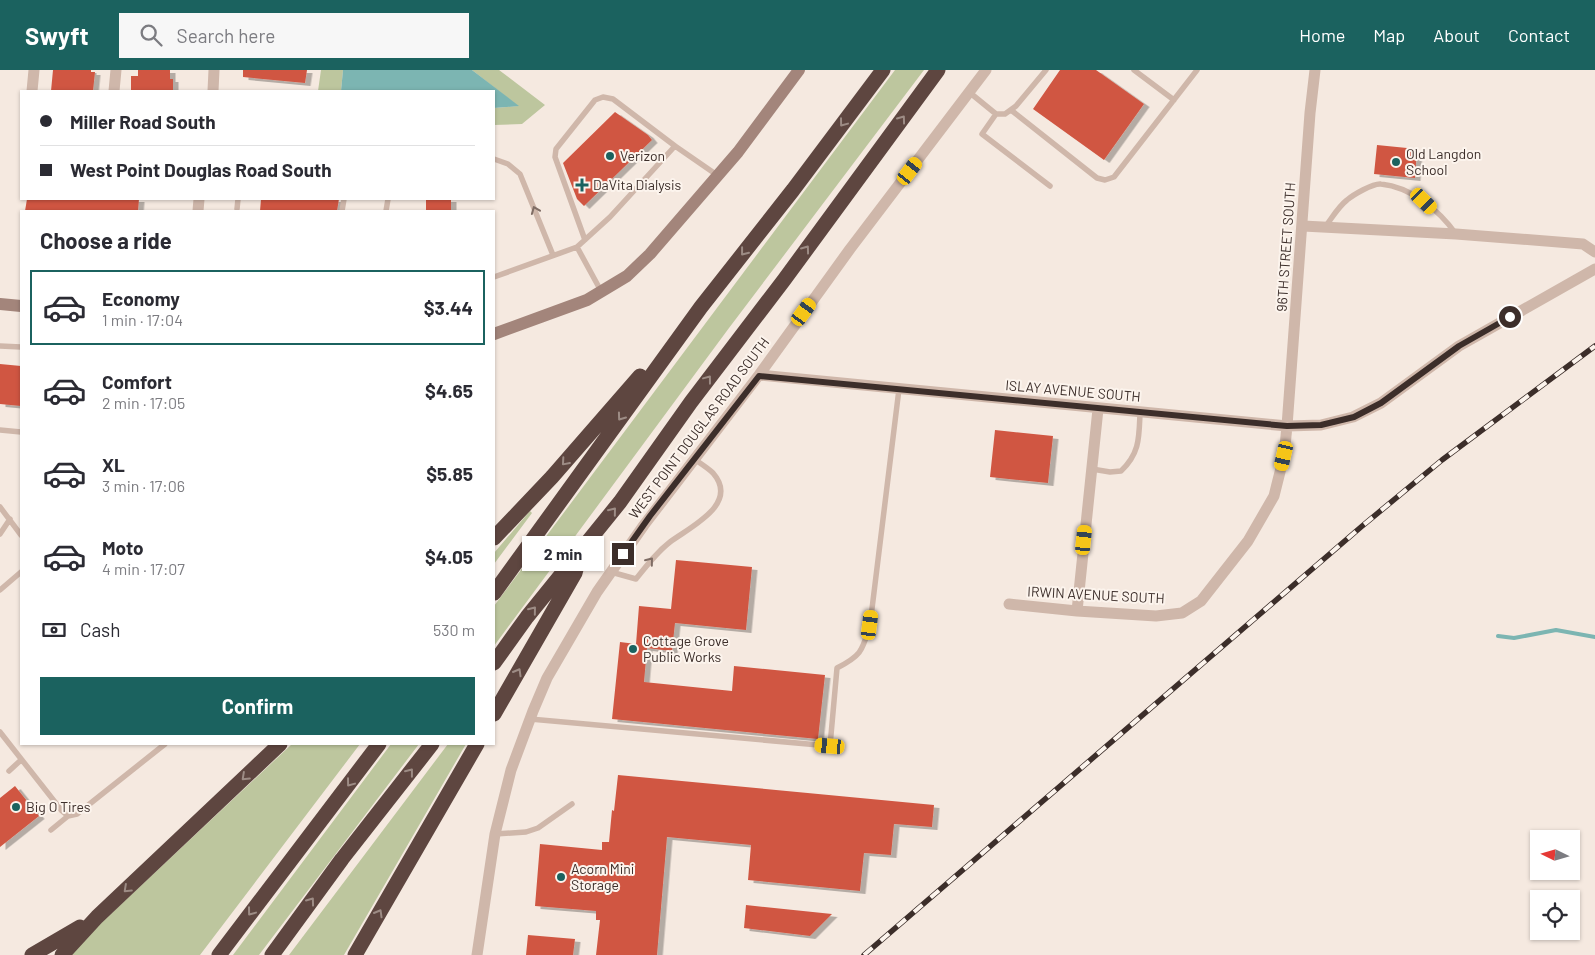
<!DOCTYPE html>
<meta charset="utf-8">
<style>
:root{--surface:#fff;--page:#f7f7f7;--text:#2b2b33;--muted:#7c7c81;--line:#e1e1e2;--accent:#1b625f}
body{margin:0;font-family:Barlow,sans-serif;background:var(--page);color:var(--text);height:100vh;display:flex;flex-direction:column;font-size:19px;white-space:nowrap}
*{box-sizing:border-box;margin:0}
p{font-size:16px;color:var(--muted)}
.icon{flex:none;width:28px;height:28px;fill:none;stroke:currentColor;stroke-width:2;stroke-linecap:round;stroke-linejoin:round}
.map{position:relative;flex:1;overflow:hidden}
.sheet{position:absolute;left:20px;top:140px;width:475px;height:535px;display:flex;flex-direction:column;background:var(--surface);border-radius:0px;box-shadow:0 1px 4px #0004}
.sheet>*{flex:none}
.guide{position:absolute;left:20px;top:20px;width:475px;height:110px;border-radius:0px;box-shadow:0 1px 4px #0004;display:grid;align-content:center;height:110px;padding:0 20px;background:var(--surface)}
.needle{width:32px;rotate:275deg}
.tools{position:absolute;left:1530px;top:760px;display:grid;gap:10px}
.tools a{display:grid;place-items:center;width:50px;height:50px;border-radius:0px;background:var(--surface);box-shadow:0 1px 4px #0004;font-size:25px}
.end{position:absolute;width:22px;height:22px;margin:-11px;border:6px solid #3c2e2a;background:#fff;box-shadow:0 0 0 2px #fff}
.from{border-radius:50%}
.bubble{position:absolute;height:35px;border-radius:0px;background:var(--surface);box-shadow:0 1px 4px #0004;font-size:16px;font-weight:700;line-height:35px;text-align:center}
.car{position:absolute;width:15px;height:30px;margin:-15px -8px;border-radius:6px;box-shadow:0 0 4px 1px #0007;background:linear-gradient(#f5c518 24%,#345 0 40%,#f5c518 0 76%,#345 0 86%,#f5c518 0)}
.guide b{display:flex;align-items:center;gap:18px;height:48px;font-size:19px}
.guide b+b{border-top:1px solid var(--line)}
.guide i{width:12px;height:12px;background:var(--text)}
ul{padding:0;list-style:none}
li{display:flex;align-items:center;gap:15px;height:75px;margin:0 10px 8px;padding:0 10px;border:2px solid transparent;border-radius:0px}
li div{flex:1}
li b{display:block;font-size:19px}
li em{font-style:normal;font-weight:700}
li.selected{border-color:var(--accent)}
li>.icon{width:45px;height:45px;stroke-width:1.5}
h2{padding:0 20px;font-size:22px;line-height:60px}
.pay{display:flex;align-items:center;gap:12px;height:55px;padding:0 20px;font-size:19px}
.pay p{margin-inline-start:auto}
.action{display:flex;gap:10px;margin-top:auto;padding:10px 20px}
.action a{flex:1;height:58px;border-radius:0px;background:var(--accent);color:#fff;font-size:20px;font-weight:700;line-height:58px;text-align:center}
header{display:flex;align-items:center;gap:30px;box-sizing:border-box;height:70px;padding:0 25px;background:var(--accent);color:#fff}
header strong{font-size:24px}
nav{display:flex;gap:28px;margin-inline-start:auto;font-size:18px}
.search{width:350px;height:45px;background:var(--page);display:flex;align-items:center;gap:12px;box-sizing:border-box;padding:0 18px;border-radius:0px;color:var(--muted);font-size:19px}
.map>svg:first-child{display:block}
.green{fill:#bdc69e}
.water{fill:#7cb5b2}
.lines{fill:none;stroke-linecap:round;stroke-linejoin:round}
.stream{stroke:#7cb5b2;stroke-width:4}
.building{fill:#d05743;filter:url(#shadow)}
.lane{stroke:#cfb7aa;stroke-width:5.5}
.street{stroke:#cfb7aa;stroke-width:11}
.secondary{stroke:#a3857b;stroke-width:12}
.highway{stroke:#5e4640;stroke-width:15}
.rail-casing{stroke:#3c2e2a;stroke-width:5.5}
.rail{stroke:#fcf4ed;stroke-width:4;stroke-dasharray:11;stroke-linecap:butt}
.oneway{stroke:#9d8c85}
.oneway2{stroke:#7e6c64}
.route{stroke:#3c2e2a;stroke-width:6}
.poi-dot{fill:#1b625f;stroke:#fcf4ed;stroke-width:2}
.labels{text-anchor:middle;stroke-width:4;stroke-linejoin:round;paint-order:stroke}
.poi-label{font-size:14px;fill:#3c2e2a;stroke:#fcf4ed;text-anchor:start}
.street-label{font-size:14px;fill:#3c2e2a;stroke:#fcf4ed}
</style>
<header>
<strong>Swyft</strong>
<div class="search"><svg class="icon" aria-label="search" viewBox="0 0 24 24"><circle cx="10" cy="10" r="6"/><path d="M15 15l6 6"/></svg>Search here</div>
<nav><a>Home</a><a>Map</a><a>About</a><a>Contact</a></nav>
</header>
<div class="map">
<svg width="1595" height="885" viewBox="0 0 1595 885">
<defs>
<filter id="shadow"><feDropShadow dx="5.5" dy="3" stdDeviation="0" flood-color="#0004"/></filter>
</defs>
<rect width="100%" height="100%" fill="#f5e9e0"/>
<path class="green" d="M321,0H343L341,21H318Z
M472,0H499L545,35L522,54L494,55V38L518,36Z
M895,0H924L729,258L494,576V536Z
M530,441L532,443L494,494V483Z
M292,674H360L200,885H67Z
M391,674H419L259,885H233Z
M448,674H466L344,885H289Z"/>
<path class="water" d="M343,0H472L519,36L494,38V21H341Z"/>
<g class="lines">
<path class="stream" d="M1498,566L1514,568L1556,560L1595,567"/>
</g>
<path class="building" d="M53,0H91V2H95L93,21H51Z
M138,0H170V9H173V21H131V6H138Z
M243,0H307L305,13L243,7Z
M1060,0H1096L1144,34L1104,90L1033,39Z
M615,42L648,65L652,70L584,136L577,129L563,93Z
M1377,75L1417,79L1415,108L1374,104Z
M27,129H139L138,141H25Z
M261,129H339L337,141H260Z
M426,129H451V141H426Z
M0,294L21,296V336L0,334Z
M995,360L1053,366L1048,413L990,407Z
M676,490L752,497L746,560L675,553L672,581L647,578L644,612L732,621L734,596L825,605L818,669L612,649L620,572L636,574L639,536L671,539Z
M618,705L934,735L932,757L894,754L891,785L864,783L860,821L748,810L751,775L667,767L657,885H596L600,850H596V841L535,836L540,774L602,780V772H609L612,740L614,741Z
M15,716L39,746L0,777V728Z
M746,835L832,844L810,866L744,858Z
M528,865L575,869L573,885H526Z"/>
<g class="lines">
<path class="lane" d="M1134,0L1174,30
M969,22L996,44H1005L1016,36L1046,0
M1011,40L1097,108L1105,110L1114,107L1197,0
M996,44L982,64L1050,116
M494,89L508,94L520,104L553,185
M237,139L238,129
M342,141L344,129
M386,141L388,129
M1325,157C1332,148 1338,137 1347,130C1353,125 1373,113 1381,114C1411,117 1439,140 1456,164
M585,170L555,87L556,79L595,30L603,27L613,29L675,76
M577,177L610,147L675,76L717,105
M494,207L577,177L601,221
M0,276L21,277
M0,360L21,362
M1092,399L1110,402L1121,401C1140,383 1139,367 1140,343
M0,437L21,465
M0,464L10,449
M611,502L636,509C647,495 657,482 670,472C690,457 740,434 713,403C708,398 700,393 694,389
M0,520L21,502
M530,649L830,676L837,598C862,585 862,581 870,555L899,319
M0,662L62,741L68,746L77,744L165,674
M9,701L21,690
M51,760L68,746
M495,764L526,762L538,758L572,734"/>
<path class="street" d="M32,21L34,0
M114,21L116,0
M213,21L214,0
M198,141L199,129
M1303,156L1456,164L1583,174L1595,182
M759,305L1287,356L1321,355L1353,347L1381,333L1459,276L1595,199
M1009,534L1077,541L1156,546L1182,543L1201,531L1248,471L1274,426L1284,386L1287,356L1310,43L1315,0
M1077,541L1098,339
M477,885L495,764L511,700L533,641L547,608L597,522L644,455L759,305L850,179L986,0"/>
<path class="secondary" d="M0,234L21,236
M494,264L587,230L627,206L650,184L738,82L799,0"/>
<path class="highway" d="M494,468L552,407L640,306
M494,523L701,237L793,120L883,0
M494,593L527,547L620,432L691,332L784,210L938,0
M494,644L575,503L578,492
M32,885L80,857
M62,885L97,847L280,674
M219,885L379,674
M272,885L342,789L432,674
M355,885L477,674"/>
<defs>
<path id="rail" d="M864,885L1361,457L1442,390L1595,276"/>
</defs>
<use href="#rail" class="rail-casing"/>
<use href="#rail" class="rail"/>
</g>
<defs><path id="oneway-chevron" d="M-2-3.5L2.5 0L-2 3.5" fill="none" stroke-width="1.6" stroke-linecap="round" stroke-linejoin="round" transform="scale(1.25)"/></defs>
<g class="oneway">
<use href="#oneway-chevron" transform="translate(902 49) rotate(-54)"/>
<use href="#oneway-chevron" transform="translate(843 53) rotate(127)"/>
<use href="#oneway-chevron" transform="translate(806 179) rotate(-54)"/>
<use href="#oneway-chevron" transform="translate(744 182) rotate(128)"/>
<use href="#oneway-chevron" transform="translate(708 309) rotate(-53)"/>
<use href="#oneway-chevron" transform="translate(621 347) rotate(126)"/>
<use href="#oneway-chevron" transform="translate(565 392) rotate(131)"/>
<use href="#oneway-chevron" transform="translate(613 441) rotate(-51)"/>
<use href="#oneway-chevron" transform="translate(533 540) rotate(-51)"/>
<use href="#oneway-chevron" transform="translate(518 602) rotate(-60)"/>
<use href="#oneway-chevron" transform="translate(410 702) rotate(-52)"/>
<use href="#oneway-chevron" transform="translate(245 707) rotate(137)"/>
<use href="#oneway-chevron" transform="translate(350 713) rotate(127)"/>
<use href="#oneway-chevron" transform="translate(127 819) rotate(137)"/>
<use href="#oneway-chevron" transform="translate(311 831) rotate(-54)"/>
<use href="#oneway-chevron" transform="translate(251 842) rotate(127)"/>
<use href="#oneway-chevron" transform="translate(379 843) rotate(-60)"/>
</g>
<g class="oneway2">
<use href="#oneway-chevron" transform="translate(535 140) rotate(-112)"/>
<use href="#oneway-chevron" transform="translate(650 491) rotate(-51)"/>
</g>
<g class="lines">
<path class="route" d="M623,484L650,446L759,306L1287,356L1321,355L1354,347L1381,333L1459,276L1510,247"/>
</g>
<g class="poi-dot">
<circle cx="610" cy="86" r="5"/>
<circle cx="1396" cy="92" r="5"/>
<path d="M579.5 107.5h5v5h5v5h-5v5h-5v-5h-5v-5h5z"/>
<circle cx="633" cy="579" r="5"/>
<circle cx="16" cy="737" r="5"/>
<circle cx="561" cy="807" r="5"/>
</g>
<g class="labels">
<g class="poi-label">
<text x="1406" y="89">Old Langdon<tspan x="1406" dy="16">School</tspan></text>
<text x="620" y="91">Verizon</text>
<text x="593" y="120">DaVita Dialysis</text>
<text x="643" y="576">Cottage Grove<tspan x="643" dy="16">Public Works</tspan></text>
<text x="26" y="742">Big O Tires</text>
<text x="571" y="804">Acorn Mini<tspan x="571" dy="16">Storage</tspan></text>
</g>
<g class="street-label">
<text transform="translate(1286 177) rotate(-86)" y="5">96TH STREET SOUTH</text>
<text transform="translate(1073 321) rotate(5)" y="5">ISLAY AVENUE SOUTH</text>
<text transform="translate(699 358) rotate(-53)" y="5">WEST POINT DOUGLAS ROAD SOUTH</text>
<text transform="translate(1096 525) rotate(3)" y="5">IRWIN AVENUE SOUTH</text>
</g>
</g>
</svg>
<div class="tools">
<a><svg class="needle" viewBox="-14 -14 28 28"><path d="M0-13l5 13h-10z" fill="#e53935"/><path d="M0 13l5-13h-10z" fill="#7c7c81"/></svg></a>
<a><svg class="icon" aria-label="locate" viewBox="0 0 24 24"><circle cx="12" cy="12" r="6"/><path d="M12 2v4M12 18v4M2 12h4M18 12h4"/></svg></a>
</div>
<i class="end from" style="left:1510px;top:247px"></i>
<i class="end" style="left:623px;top:484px"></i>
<div class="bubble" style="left:522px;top:466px;width:82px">2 min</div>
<i class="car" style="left:910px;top:101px;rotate:37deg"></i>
<i class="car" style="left:1424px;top:131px;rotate:134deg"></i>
<i class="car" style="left:804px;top:242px;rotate:36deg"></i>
<i class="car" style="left:1284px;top:386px;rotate:193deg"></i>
<i class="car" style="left:1084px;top:470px;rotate:6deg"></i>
<i class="car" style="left:870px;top:555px;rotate:7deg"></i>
<i class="car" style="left:830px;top:676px;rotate:275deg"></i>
<div class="guide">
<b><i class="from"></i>Miller Road South</b>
<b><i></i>West Point Douglas Road South</b>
</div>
<section class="sheet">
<h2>Choose a ride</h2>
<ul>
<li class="selected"><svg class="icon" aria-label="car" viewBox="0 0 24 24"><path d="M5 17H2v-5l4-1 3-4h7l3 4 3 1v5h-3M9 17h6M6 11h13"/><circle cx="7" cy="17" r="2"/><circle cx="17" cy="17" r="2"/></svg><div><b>Economy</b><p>1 min · 17:04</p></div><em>$3.44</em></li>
<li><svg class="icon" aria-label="car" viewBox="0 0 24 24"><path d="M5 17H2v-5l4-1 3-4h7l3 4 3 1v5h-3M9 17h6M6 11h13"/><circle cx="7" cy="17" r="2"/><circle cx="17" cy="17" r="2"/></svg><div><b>Comfort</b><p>2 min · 17:05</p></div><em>$4.65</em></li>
<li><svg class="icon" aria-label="car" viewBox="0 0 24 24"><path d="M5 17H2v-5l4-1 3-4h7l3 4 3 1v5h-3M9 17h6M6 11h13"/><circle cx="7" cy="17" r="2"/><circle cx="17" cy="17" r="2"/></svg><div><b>XL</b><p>3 min · 17:06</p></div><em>$5.85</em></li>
<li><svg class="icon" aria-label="car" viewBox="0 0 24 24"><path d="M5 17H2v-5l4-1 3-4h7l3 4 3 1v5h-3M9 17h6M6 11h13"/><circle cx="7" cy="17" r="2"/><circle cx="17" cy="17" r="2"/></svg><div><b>Moto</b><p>4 min · 17:07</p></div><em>$4.05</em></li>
</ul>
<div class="pay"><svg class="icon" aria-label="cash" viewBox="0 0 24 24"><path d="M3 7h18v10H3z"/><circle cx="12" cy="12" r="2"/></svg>Cash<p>530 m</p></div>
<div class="action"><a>Confirm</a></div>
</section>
</div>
